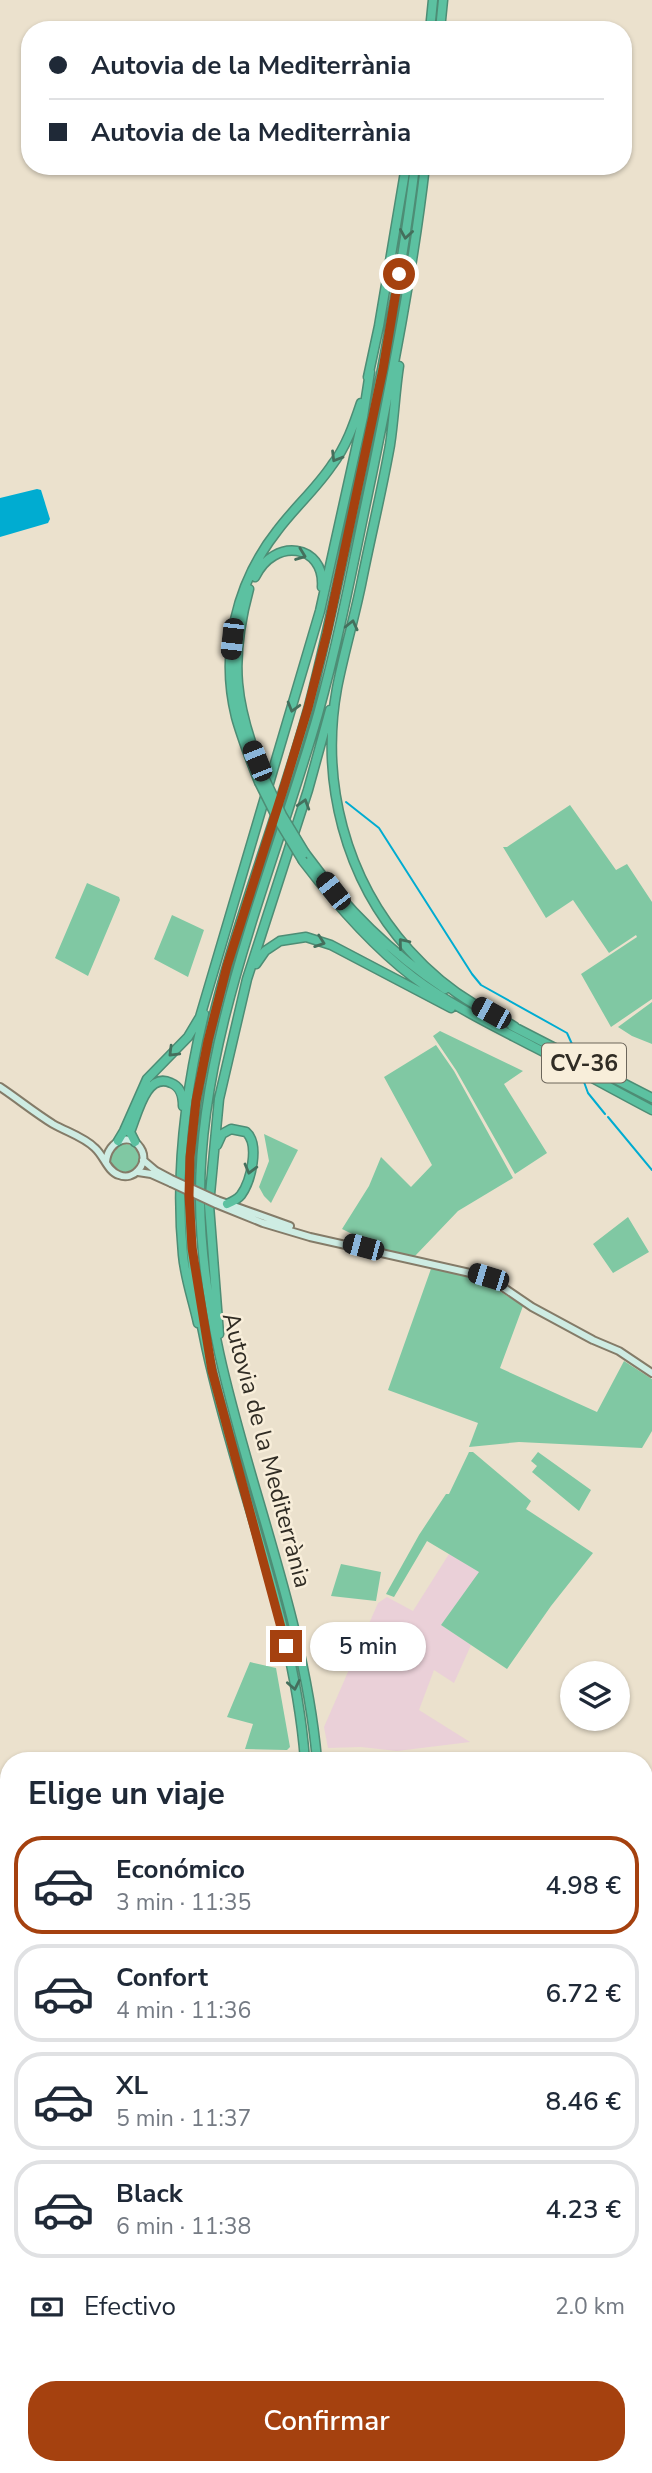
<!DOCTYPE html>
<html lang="es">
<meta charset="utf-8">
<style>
:root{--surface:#fff;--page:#f2f2f3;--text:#1f2937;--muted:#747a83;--line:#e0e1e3;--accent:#a5410f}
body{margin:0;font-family:"Nunito Sans",sans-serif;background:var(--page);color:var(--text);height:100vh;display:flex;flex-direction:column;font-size:26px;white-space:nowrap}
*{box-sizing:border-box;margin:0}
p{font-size:23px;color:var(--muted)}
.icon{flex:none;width:38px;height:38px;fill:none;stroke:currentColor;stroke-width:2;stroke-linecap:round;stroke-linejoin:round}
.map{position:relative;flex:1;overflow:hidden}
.details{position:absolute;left:0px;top:1752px;width:653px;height:723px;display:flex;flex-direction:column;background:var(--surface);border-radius:28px 28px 0 0;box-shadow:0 2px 5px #0004}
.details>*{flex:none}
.hud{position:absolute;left:21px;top:21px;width:611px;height:154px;border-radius:28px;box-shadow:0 2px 5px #0004;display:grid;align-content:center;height:154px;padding:0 28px;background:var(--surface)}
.buttons{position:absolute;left:560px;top:1661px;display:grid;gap:14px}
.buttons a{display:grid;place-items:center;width:70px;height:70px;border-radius:50%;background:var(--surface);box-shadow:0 2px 5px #0004;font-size:35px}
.end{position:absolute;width:32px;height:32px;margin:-16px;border:9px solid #a5410f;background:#fff;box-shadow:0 0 0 4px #fff}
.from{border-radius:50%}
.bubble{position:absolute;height:49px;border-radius:24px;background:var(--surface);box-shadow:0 2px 5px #0004;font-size:23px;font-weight:600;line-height:49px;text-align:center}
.car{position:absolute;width:21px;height:42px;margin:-21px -10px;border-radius:9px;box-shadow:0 0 5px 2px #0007;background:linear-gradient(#222 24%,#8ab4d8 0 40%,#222 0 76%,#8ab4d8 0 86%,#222 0)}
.hud b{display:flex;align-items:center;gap:24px;height:66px;font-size:26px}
.hud b+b{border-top:2px solid var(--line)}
.hud i{width:18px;height:18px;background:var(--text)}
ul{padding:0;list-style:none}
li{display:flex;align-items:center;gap:21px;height:98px;margin:0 14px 10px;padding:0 14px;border:4px solid var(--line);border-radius:28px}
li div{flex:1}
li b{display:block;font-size:26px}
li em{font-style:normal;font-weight:600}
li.on{border-color:var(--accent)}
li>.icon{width:63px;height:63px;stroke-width:1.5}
h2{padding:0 28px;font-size:32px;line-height:84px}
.pay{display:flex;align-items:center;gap:18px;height:77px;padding:0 28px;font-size:26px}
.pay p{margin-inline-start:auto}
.action{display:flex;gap:14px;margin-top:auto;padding:14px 28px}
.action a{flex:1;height:80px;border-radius:28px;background:var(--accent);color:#fff;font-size:28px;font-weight:600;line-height:80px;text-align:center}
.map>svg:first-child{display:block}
.industrial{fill:#ead0d8}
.green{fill:#80c8a3}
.water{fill:#00acd1}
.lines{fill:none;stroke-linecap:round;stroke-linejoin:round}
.stream{stroke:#00acd1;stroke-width:2}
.secondary-casing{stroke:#847b68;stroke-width:10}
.highway-casing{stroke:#4d8d75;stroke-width:11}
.secondary{stroke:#ceece3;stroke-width:6}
.highway{stroke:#5cc1a1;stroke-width:8}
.secondary-bridge-casing{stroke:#847b68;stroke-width:10;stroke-linecap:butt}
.highway-bridge-casing{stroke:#4d8d75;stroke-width:11;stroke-linecap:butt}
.secondary-bridge{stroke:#ceece3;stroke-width:6}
.highway-bridge{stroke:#5cc1a1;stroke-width:8}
.oneway{stroke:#446f5c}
.route{stroke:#a5410f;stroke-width:9}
.labels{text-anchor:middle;stroke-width:5;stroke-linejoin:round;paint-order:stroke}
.shield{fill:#f8eeda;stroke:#6c665b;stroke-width:2}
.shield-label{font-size:23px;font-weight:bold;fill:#302c24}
.street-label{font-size:24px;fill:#302c24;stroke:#f8eeda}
</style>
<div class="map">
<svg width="652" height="2473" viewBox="0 0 652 2473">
<rect width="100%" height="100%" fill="#ebe1cd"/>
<path class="industrial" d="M449,1554L480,1572L441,1625L471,1645L454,1683L434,1670L419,1710L470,1742L397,1751L361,1747L328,1748L324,1727L378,1603L387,1597L413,1611Z"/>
<path class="green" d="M570,805L616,870L627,864L652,902V999L611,1027L581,974L637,937L636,935L609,953L573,900L546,918L503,847H507Z
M87,883L119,897L120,900L88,976L55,958Z
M172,915L204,930L188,977L154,959Z
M652,1002V1044L632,1036L618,1027Z
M440,1031L523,1071L504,1084L547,1153L515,1174L456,1070L433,1036Z
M436,1045L454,1071L513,1178L458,1211L415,1256L385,1250L342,1229L369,1186L381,1157L411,1187L432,1165L384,1077Z
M264,1134L298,1150L271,1203L264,1196L259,1187L269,1161Z
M110 1159a15 15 0 1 1 30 0a15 15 0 1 1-30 0Z
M628,1217L649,1252L613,1273L593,1244Z
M432,1266L484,1281L523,1306L500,1368L597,1412L624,1361L652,1379V1431L642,1448L519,1442L469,1447L478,1423L388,1390Z
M469,1452H473L531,1501L526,1509L593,1553L551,1606L507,1669L441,1625L479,1572L427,1541L394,1597L386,1594L419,1535L446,1494H449Z
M538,1452L591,1490L579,1511L532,1472L537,1466L531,1461Z
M341,1564L381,1572L376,1601L331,1596Z
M250,1662L276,1668L290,1747L287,1750L245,1749L253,1724L227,1717Z
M644,1925L652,1927V1974L644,1982Z
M651,2171L652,2207L644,2217V2179Z"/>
<path class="water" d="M37,489L41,490L50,519L48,523L0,537V498Z"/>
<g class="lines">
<path class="stream" d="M346,802L379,828L472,974L481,985L567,1033L576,1053
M584,1082L588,1093L605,1114
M608,1117L652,1170
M644,1922L652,1925
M0,2027L9,2025
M0,2068L9,2060
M1,2105L9,2123
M0,2356L9,2370"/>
<defs>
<path id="secondary" d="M0,1087C18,1099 35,1113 53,1124C67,1132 84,1137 95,1148C104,1156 108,1172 119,1175C133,1181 148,1165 142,1151C132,1130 108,1140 106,1162
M143,1160L156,1171L171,1179
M138,1172L151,1174L171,1183
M217,1200L290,1226
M216,1204L263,1223L310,1237L488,1277L532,1307L593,1340L619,1351L652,1373"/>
<path id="highway" d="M430,30L433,0
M440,30L443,0
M399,366C395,392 394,419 390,445C382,490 371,535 362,580C355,616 344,652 337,688C320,781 345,879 409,950C427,970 450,990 474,1004C488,1012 502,1018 515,1027
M368,377L379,326L406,166
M255,577C274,537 325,544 322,587
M249,589C229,662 235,705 263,775
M259,782C251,761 242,739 236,717C220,652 236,583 277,531C294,508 316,489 332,465C346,447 354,424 361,403
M305,853C345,908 389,952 445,989
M303,861C335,903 370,944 413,977C450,1005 492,1025 534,1047C573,1067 612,1089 652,1110
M256,964L265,951L280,941L306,937L331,945L451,1008
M512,1026L652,1098
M118,1141L124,1131L147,1079L188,1037L200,1017L320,611L363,417L370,372
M135,1142L130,1132C137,1116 146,1071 171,1083C181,1087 183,1096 183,1106
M217,1145L222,1134L231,1129L246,1132C260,1144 251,1181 241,1195C237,1200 232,1202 227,1204
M198,1323C193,1300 185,1278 183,1255C175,1174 185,1093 204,1014
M219,1334L209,1205L219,1099L247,979L308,790L330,710
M305,1760C290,1566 186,1387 189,1191C191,1022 265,866 309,706C327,637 341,567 356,498C379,388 401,278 415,166
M317,1760C300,1569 202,1393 200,1199C199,1036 274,869 318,714C340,635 355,554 372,474C393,371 413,270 425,166
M300,2466L301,2473
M312,2466L313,2473"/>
</defs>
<use href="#secondary" class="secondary-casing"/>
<use href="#highway" class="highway-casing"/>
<use href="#secondary" class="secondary"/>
<use href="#highway" class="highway"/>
<defs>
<path id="secondary-bridge" d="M171,1179L217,1200
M171,1183L216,1204"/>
<path id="highway-bridge" d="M263,775L282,815L305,853
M259,782L277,818L303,861"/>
</defs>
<use href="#secondary-bridge" class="secondary-bridge-casing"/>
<use href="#highway-bridge" class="highway-bridge-casing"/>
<use href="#secondary-bridge" class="secondary-bridge"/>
<use href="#highway-bridge" class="highway-bridge"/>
</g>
<defs><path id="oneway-chevron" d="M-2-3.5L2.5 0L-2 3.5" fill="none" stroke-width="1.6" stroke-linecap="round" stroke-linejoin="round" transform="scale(1.75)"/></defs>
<g class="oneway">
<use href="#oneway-chevron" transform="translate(406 234) rotate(99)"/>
<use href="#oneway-chevron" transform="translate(336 457) rotate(121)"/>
<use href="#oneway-chevron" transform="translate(301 555) rotate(21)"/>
<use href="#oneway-chevron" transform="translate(352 625) rotate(-77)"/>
<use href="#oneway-chevron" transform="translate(293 707) rotate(106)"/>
<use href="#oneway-chevron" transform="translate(304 804) rotate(-73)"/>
<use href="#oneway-chevron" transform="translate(320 942) rotate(19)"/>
<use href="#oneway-chevron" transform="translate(403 943) rotate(-130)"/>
<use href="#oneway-chevron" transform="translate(173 1052) rotate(135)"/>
<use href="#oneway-chevron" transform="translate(250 1169) rotate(105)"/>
<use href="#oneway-chevron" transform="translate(294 1685) rotate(79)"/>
</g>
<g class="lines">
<path class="route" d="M286,1646L212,1371L192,1248L189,1195L190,1157L196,1101L208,1041L227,966L285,784L308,708L327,633L383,369L399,274"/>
</g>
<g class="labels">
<rect class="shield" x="542" y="1043.5" width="84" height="39" rx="5"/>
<g class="shield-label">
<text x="584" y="1071">CV-36</text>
</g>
<g class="street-label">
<text transform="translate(267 1450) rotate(75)" y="8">Autovia de la Mediterrània</text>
</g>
</g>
</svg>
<div class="buttons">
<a><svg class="icon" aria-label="layers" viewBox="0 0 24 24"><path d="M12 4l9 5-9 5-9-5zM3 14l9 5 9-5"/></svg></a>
</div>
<i class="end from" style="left:399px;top:274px"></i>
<i class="end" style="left:286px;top:1646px"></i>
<div class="bubble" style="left:310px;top:1622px;width:116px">5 min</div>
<i class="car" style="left:232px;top:639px;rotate:186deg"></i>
<i class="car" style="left:257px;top:761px;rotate:338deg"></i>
<i class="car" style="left:333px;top:891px;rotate:322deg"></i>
<i class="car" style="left:491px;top:1013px;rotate:299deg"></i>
<i class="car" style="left:363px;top:1247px;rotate:285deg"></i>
<i class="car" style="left:488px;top:1277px;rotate:287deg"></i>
<div class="hud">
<b><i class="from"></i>Autovia de la Mediterrània</b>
<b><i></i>Autovia de la Mediterrània</b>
</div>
<section class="details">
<h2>Elige un viaje</h2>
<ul>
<li class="on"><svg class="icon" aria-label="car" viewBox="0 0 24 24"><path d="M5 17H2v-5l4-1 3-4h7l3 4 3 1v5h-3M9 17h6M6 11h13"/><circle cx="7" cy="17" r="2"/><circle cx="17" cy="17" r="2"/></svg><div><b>Económico</b><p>3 min · 11:35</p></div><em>4.98 €</em></li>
<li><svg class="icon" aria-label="car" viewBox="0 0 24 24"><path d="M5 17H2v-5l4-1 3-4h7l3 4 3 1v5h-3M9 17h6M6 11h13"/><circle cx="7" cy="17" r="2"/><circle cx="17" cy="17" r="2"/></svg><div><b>Confort</b><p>4 min · 11:36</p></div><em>6.72 €</em></li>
<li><svg class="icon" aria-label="car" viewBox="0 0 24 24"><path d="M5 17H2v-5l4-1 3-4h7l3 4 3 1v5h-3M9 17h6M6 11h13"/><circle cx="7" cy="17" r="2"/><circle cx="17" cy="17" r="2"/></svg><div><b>XL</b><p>5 min · 11:37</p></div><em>8.46 €</em></li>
<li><svg class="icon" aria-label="car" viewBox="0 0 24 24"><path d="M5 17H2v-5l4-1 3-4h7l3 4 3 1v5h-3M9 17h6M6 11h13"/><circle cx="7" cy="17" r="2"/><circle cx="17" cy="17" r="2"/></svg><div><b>Black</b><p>6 min · 11:38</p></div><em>4.23 €</em></li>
</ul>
<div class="pay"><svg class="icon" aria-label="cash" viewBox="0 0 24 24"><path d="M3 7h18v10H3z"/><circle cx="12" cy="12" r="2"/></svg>Efectivo<p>2.0 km</p></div>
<div class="action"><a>Confirmar</a></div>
</section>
</div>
